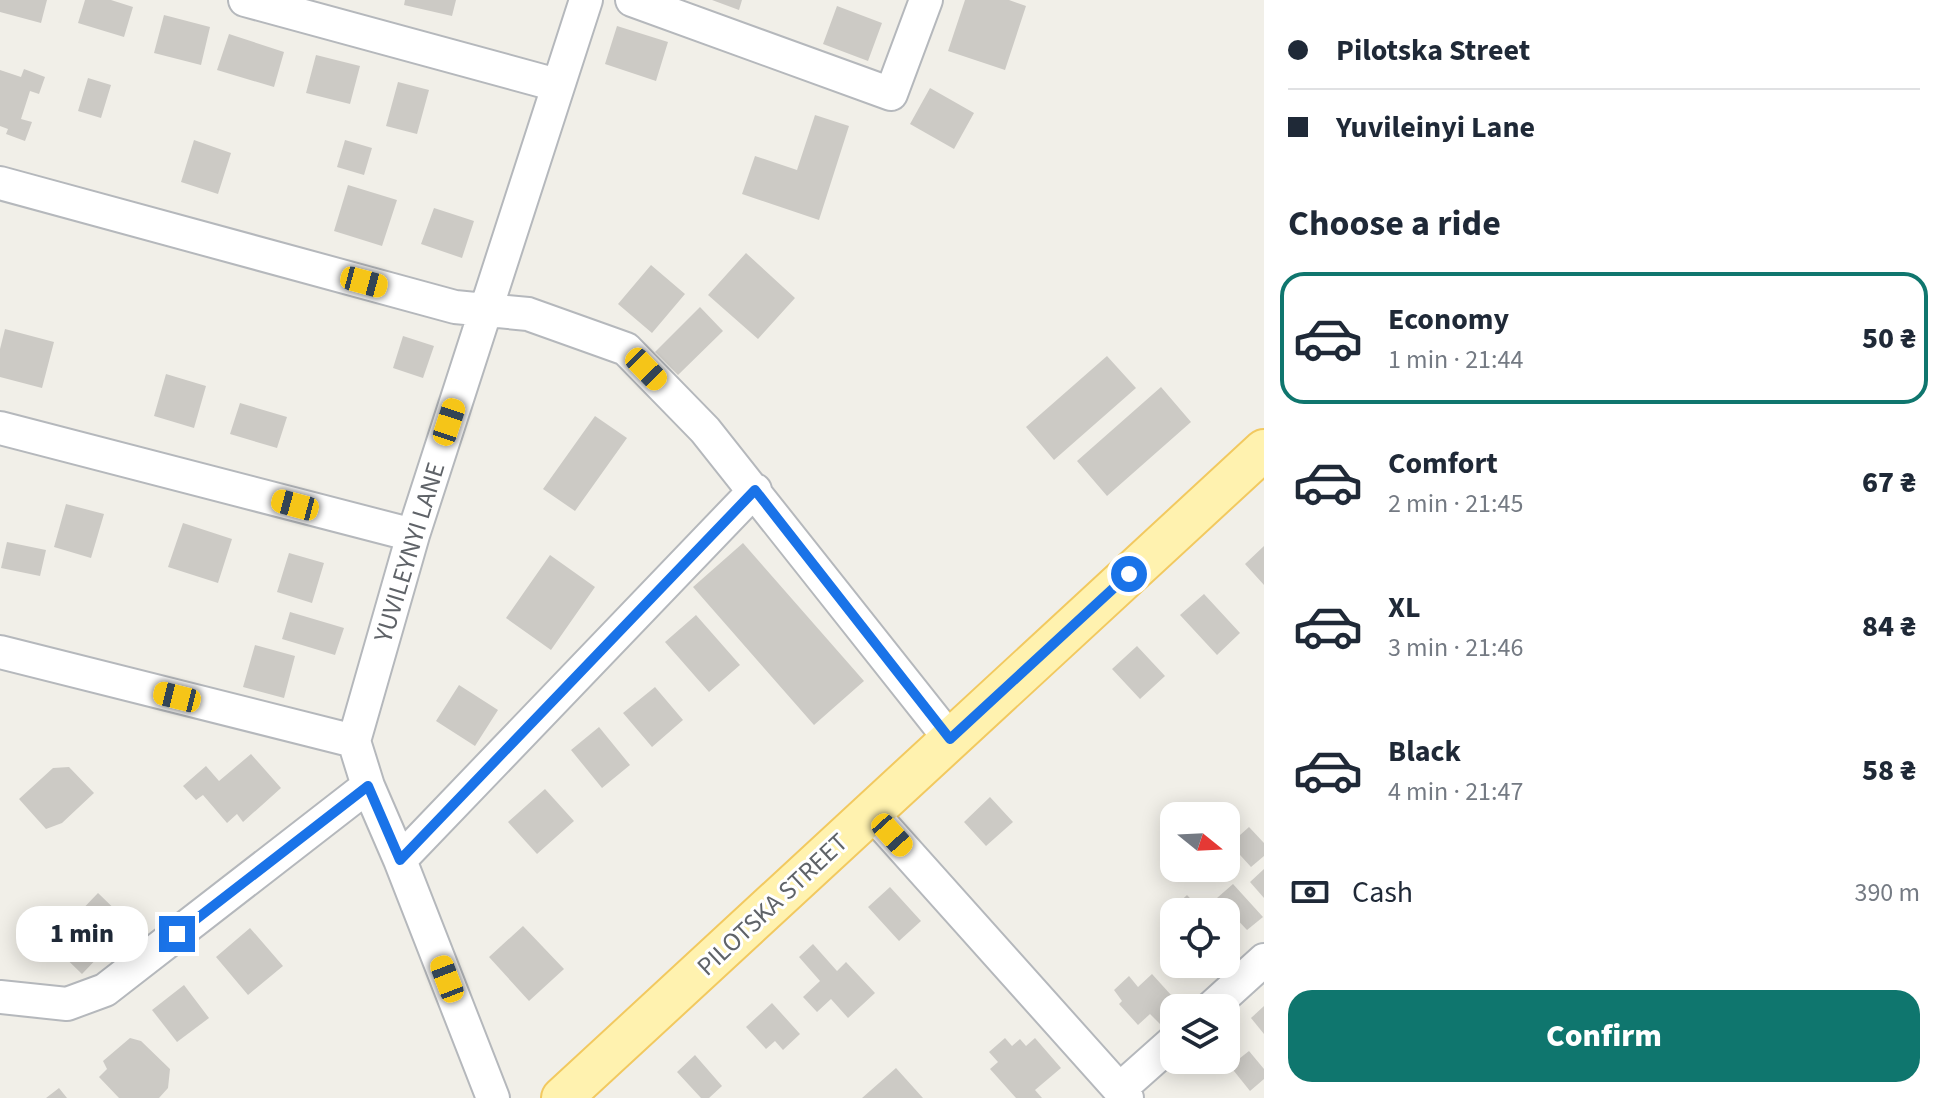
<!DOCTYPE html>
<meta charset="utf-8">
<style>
:root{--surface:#fff;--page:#f6f6f7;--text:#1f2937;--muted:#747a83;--line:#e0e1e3;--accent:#0f766e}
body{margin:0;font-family:"Source Sans 3",sans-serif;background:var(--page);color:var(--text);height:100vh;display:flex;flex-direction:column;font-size:30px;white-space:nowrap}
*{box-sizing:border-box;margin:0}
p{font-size:26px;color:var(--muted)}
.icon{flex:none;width:44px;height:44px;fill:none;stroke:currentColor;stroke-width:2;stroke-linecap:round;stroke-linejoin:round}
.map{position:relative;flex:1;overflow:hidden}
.drawer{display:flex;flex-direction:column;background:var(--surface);width:680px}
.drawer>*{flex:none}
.banner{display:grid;align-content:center;height:176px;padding:0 24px;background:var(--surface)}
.needle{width:52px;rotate:108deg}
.controls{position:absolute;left:1160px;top:802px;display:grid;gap:16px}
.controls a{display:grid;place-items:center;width:80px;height:80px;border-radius:16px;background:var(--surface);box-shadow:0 4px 20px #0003;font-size:40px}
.end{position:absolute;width:36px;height:36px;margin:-18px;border:10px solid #1a73e8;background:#fff;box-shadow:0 0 0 4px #fff}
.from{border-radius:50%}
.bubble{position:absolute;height:56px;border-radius:24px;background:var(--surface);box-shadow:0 4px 20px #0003;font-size:26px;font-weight:800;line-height:56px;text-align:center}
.car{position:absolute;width:24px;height:48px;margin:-24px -12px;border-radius:10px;box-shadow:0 0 6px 2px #0007;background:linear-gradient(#f5c518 24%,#345 0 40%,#f5c518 0 76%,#345 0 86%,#f5c518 0)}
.banner b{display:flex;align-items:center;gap:28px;height:76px;font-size:30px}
.banner b+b{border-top:2px solid var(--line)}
.banner i{width:20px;height:20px;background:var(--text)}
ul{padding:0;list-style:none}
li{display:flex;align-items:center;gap:24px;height:132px;margin:0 16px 12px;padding:0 8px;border:4px solid transparent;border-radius:24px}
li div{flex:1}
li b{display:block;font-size:30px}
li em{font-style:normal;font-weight:800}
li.current{border-color:var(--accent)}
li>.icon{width:72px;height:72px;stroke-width:1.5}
h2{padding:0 24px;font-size:36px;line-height:96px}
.pay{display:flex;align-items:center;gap:20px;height:88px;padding:0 24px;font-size:30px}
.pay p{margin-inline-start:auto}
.button{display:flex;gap:16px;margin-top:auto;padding:16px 24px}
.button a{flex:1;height:92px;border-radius:24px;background:var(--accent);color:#fff;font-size:32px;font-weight:800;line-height:92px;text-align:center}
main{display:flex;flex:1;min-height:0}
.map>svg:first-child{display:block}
.building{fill:#cccac5}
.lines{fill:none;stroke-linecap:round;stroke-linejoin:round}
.minor-casing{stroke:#b5b8bc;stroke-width:36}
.major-casing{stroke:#f2c960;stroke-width:44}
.minor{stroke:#fff;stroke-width:32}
.major{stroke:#fff2af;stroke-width:40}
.route{stroke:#1a73e8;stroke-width:10}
.labels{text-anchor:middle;stroke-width:6;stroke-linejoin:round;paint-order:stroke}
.street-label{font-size:26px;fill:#5f6368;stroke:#fff}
</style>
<main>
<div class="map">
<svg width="1264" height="1098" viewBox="0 0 1264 1098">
<rect width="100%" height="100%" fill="#f1efe8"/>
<path class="building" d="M0,0H47L41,23L0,12Z
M85,0H111L133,7L124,37L78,23Z
M405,0H456L452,16L404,5Z
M712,0H742L739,10Z
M965,0H1009L1026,6L1005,70L948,51Z
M837,6L882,23L868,61L823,44Z
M164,15L210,27L201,65L154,53Z
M617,26L668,42L656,81L605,64Z
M229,34L284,52L274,87L217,70Z
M316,55L360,66L350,104L306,93Z
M24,69L45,77L39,94L30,91L21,119L32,122L25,141L6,134L8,129L0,126V70L21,77Z
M88,78L111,85L101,118L78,111Z
M398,82L429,90L417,134L386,126Z
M930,88L974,113L954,149L910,124Z
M815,115L849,126L819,220L742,194L755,156L797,170Z
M194,140L231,153L218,194L181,182Z
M345,140L372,148L364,175L337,167Z
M348,185L397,200L382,246L334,231Z
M434,208L474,221L462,258L421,244Z
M746,253L795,298L758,339L708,295Z
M651,265L685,294L652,333L618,304Z
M700,307L723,331L678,375L655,352Z
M5,329L54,342L42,388L0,377V349Z
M403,336L434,346L423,378L393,368Z
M1107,356L1136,388L1054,460L1026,427Z
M166,374L206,386L194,428L154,416Z
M1161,387L1191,422L1107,496L1077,461Z
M240,403L287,417L277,448L230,434Z
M595,416L627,438L575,511L543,489Z
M66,504L104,514L91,558L54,547Z
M183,523L232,539L218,583L168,567Z
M7,542L46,550L40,576L1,568Z
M743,543L864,681L814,725L693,587Z
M1264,546V585L1245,564Z
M289,553L324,563L312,603L277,592Z
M550,555L595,587L551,650L506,618Z
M1204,594L1240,633L1217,655L1180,615Z
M290,612L344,628L335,655L282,639Z
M696,615L740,665L709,692L665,642Z
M255,645L295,656L284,698L243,687Z
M1137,646L1165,676L1140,699L1112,669Z
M459,685L498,710L475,746L436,721Z
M655,687L683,720L652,747L623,713Z
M599,727L630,765L602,788L571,750Z
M251,754L281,788L243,822L237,814L227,823L203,795L196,800L183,786L206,766L219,781Z
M69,767L94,793L62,823L46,829L19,799L53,768Z
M545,789L574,821L537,854L508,822Z
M990,797L1013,822L986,846L964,822Z
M1249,827L1264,843V856L1251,867L1230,844Z
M1264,869V898L1250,882Z
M1233,884L1263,917L1247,930L1217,898Z
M890,887L921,921L899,941L868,907Z
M98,893L130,924L82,974L50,943Z
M1187,895L1203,912H1174V936L1165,925L1174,917L1169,912Z
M523,926L564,969L529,1001L489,957Z
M250,928L283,966L248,995L216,957Z
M813,944L837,971L846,962L875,993L848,1018L831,999L817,1012L803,997L820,981L799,957Z
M1152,974L1171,995L1162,1003L1171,1013L1160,1024L1150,1014L1138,1025L1119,1004L1122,1001L1114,990L1129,976L1138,987Z
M184,985L209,1018L177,1042L152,1010Z
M772,1003L800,1034L783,1050L775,1041L766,1049L746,1027Z
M1264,1006V1034L1251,1018Z
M130,1038L141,1041L170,1069L168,1088L159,1098H119L99,1077L107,1069L103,1061Z
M1005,1038L1012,1046L1020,1039L1026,1046L1035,1038L1061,1068L1035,1090L1042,1098H1016L990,1069L998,1062L989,1052Z
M1249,1051L1264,1069V1079L1250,1091L1230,1066Z
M695,1055L722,1086L709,1098H701L677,1072Z
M896,1068L923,1098H862Z
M59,1088L67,1098H46Z"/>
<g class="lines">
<defs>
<path id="minor" d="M245,0L557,85
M632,0L891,94L926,0
M0,183L455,307L528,314L626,349L705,430L950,739
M0,428L413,535
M0,652L354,741
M871,812L1127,1098
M400,860L755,490
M0,997L67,1004L105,990L368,786
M1211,1008L1264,960
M1120,1089L1174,1041
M493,1098L400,860L368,786L354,741L413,535L586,0"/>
<path id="major" d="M562,1098L1264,450"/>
</defs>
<use href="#minor" class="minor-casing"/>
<use href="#major" class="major-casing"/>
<use href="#minor" class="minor"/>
<use href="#major" class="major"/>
</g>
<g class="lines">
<path class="route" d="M177,934L368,786L400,860L755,490L950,739L1129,574"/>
</g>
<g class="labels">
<g class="street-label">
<text transform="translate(409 552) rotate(-73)" y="9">YUVILEYNYI LANE</text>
<text transform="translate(772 904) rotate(-43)" y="9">PILOTSKA STREET</text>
</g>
</g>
</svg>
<div class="controls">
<a><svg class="needle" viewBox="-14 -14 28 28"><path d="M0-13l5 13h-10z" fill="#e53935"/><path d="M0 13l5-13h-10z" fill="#747a83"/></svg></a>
<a><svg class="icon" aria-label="locate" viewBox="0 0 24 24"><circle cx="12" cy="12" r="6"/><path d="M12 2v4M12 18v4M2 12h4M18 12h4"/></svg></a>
<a><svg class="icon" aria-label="layers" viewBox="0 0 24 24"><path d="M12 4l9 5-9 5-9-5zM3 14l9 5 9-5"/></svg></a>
</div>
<i class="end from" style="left:1129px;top:574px"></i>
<i class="end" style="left:177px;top:934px"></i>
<div class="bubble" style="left:16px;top:906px;width:132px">1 min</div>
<i class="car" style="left:364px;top:282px;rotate:105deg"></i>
<i class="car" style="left:646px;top:369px;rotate:136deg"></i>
<i class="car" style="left:449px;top:422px;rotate:18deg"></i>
<i class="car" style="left:295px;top:505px;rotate:285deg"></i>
<i class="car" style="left:177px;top:697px;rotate:284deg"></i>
<i class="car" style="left:892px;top:835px;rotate:138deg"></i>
<i class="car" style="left:447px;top:979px;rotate:339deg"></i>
</div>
<section class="drawer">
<div class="banner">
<b><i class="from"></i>Pilotska Street</b>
<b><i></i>Yuvileinyi Lane</b>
</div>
<h2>Choose a ride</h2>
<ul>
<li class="current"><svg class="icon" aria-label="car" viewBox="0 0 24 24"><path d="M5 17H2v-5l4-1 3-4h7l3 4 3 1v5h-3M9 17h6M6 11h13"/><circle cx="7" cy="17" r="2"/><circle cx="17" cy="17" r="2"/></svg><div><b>Economy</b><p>1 min · 21:44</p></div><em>50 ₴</em></li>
<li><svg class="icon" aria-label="car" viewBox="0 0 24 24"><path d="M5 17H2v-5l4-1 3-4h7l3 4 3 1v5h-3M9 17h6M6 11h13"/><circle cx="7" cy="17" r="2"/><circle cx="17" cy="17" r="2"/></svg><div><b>Comfort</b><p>2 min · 21:45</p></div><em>67 ₴</em></li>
<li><svg class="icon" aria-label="car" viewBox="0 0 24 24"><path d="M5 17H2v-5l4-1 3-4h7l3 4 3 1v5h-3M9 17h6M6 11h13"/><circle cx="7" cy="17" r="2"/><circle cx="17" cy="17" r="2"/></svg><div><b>XL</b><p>3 min · 21:46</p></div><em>84 ₴</em></li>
<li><svg class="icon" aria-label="car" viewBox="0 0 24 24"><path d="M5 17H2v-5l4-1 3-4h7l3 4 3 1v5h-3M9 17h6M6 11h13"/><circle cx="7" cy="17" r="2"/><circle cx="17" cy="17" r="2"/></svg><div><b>Black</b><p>4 min · 21:47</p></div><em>58 ₴</em></li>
</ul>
<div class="pay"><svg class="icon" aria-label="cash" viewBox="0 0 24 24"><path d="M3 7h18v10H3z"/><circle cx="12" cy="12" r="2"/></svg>Cash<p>390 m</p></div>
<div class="button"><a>Confirm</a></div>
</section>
</main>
